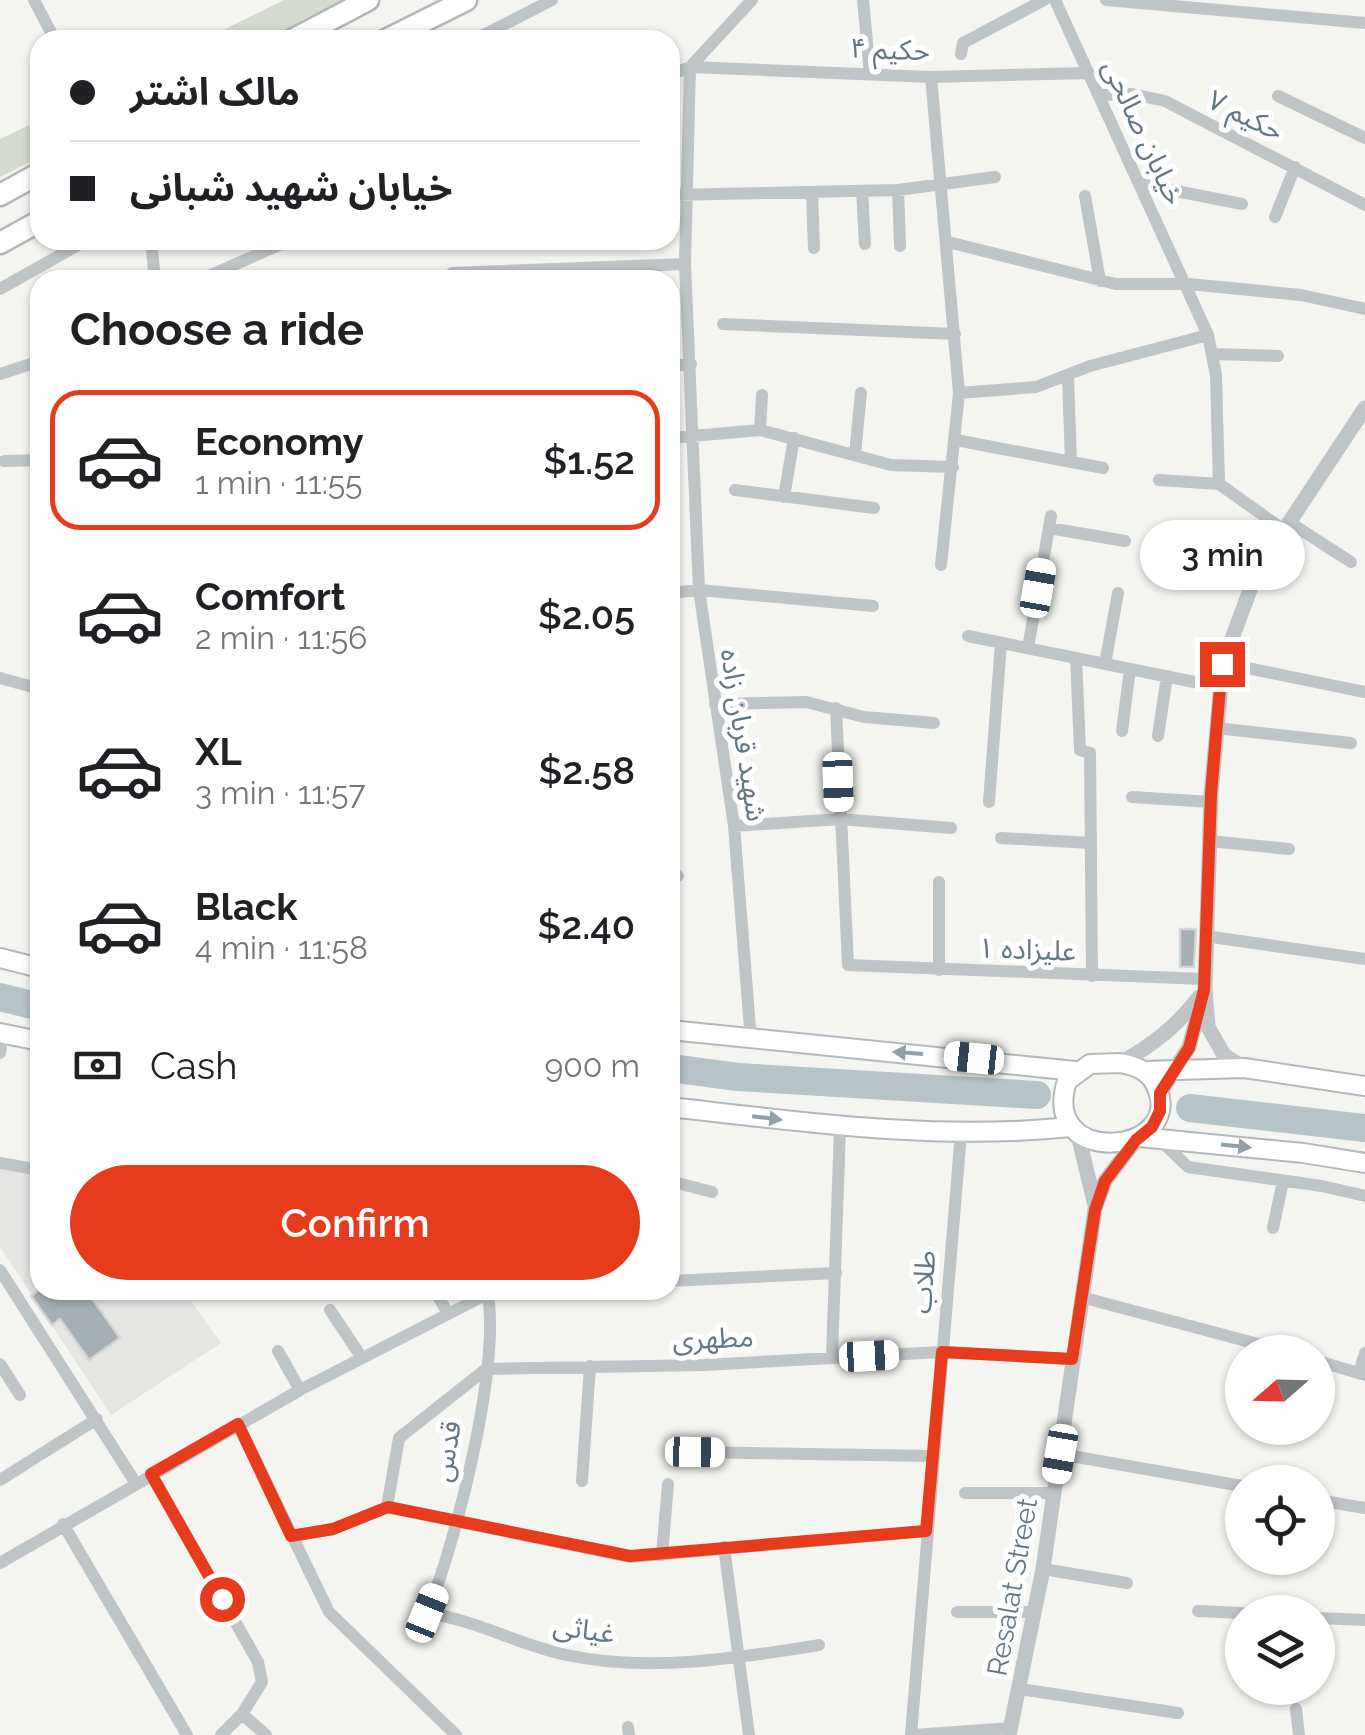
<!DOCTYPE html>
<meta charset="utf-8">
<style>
:root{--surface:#fff;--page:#f2f2f2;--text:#202124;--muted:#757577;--line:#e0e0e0;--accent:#e73b1d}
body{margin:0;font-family:Raleway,"Noto Sans Arabic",sans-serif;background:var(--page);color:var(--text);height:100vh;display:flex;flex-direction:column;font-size:38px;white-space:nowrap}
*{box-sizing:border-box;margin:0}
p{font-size:32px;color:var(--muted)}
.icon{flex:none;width:55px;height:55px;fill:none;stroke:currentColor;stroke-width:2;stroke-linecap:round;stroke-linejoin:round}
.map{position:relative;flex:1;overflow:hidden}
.drawer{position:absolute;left:30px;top:270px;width:650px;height:1030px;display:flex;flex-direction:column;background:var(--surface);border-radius:30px;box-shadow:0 2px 8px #0004}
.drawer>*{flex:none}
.guide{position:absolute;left:30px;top:30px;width:650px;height:220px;border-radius:30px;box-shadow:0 2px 8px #0004;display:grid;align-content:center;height:220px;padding:0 40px;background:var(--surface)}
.needle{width:65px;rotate:250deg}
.controls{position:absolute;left:1225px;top:1335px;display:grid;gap:20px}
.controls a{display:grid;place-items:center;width:110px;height:110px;border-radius:50%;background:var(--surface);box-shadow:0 2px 8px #0004;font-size:50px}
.end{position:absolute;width:45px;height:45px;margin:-22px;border:12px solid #e73b1d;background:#fff;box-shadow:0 0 0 5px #fff}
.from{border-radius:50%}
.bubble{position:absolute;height:70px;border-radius:35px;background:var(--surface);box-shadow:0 2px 8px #0004;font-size:32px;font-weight:600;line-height:70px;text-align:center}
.car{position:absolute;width:30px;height:60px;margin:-30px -15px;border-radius:12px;box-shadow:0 0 8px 2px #0007;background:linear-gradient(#fff 24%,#345 0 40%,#fff 0 76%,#345 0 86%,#fff 0)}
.guide b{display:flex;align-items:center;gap:35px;height:95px;font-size:38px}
.guide b+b{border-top:2px solid var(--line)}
.guide i{width:25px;height:25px;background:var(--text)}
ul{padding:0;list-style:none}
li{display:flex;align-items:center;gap:30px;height:140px;margin:0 20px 15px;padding:0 20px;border:5px solid transparent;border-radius:30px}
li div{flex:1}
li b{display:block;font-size:38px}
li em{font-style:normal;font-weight:600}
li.current{border-color:var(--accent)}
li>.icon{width:90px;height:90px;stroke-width:1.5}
h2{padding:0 40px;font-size:45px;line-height:120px}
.pay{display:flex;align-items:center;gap:25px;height:110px;padding:0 40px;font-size:38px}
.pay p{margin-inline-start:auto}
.button{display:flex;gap:20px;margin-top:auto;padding:20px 40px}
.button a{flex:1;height:115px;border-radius:60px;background:var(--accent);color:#fff;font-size:40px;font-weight:600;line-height:115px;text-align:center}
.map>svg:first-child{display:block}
.built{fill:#e5e5e4}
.green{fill:#d6dbd1}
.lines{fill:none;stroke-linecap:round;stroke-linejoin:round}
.river{stroke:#b6c4c7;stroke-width:28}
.building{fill:#a6b0b4;stroke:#d5d5d3;stroke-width:2.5}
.secondary-casing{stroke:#b1b8bb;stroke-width:22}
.trunk-casing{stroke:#b2b6b9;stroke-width:25}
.minor{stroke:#bfc4c6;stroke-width:12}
.tertiary{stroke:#bfc4c6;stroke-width:15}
.secondary{stroke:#fff;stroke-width:18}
.trunk{stroke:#fff;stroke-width:20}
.oneway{fill:#91a0a8}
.route{stroke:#e73b1d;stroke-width:12}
.labels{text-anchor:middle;stroke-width:10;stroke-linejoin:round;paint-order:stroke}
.street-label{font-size:28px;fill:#627782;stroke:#fff}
</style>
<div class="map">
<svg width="1365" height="1735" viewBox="0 0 1365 1735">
<rect width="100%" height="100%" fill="#f4f4f0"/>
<path class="built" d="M0,1163L40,1170V1290H183L221,1343L111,1415L0,1247Z"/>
<path class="green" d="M284,0H342L266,40H203Z
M40,120V157L0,177V139Z"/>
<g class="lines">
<path class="river" d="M0,997L40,1007
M670,1068L738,1077L1037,1095
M1190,1108L1365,1128"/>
</g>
<path class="building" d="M1180,929H1196L1194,967H1180Z
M39,1290H86L120,1338L89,1360L60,1319L52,1325L31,1296Z"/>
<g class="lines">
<defs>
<path id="secondary" d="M0,958L40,968
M670,1030L1075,1071
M0,1033L40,1041
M1120,1063C1137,1066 1150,1071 1157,1088C1185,1155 1039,1169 1067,1081L1090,1064Z
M1145,1071L1244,1068L1365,1086
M670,1107C803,1122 937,1141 1070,1127
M1139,1137L1303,1153L1365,1163"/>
<path id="trunk" d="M292,40L368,0
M386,40L466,0
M0,195L40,173
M0,243L40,221"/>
</defs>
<use href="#secondary" class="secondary-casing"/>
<use href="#trunk" class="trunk-casing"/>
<path class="minor" d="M34,0L55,40
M863,0L870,74
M1055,0L1208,335L1216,375L1219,484
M1106,0L1365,23
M474,40L552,0
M961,54L963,43L1044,0
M690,67L685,264L699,590L734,826L751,1041
M690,67L931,77L1089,73
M670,75L690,67L752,0
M931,77L959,393L941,565
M1100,95L1132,94L1165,101L1365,205
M1278,96L1365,138
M1141,184L1242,204
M898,190L900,246
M862,191L865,244
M812,192L814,248
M670,195L898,190L995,177
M1085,196L1100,281
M1275,217L1295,167
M151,240L155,280
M948,242L1116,284H1189L1301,295L1365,309
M200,280L290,240
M452,280V273L685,264
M0,289L87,240
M723,324L955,334
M1214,354L1278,356
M670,366L691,364
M0,374L40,361
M1068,376L1071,462
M959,393L1036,387L1090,366L1208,335
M760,430L762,395
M670,438L760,430L891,465L953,467
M956,440L1103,468
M855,454L861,393
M4,461L40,460
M1159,480L1219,484L1284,530
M735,490L874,508
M784,497L794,438
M1289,522L1351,562
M1049,528L1125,541
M670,593L699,590L873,606
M968,636L1219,687
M1028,648L1051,516
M1076,658L1080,750L1090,753L1092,976
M1223,663L1365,692
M1105,664L1118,593
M0,678L40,689
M715,704L806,702L864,717L934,723
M836,708L848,965L1204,979
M1216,728L1351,743
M1122,731L1130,669
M1158,736L1167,676
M1132,797L1211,802
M989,802L1001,643
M734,826L840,819L951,828
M1001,838L1091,843
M1209,841L1289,849
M670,878L678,876
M1205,936L1365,959
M939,970V882
M0,1053L3,1034
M1160,1140L1188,1167L1322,1186L1365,1196
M0,1163L40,1170
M670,1181L712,1192
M1273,1228L1283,1181
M0,1270L135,1482
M670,1281L836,1273
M434,1290L448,1313
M487,1290C502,1362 456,1543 427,1613C476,1620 519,1645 567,1655C647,1673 739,1658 819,1645
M1081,1297L1288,1352
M330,1310L362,1358
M278,1351L300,1390
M832,1357L840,1127
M1318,1361L1365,1375
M0,1364L20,1395
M1359,1373L1365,1353
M238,1424L329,1612L456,1735
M695,1452L932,1456
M1060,1454L1242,1486
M151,1474L258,1662L262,1682L242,1714L221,1735
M0,1480L97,1419
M582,1481L590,1366
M965,1493H1054
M1318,1500L1365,1508
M387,1507L399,1438L486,1369L704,1365L942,1352L1073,1359
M63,1524L187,1735
M291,1536L333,1529L387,1507L631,1557L926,1531
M724,1547L749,1735
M662,1555L668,1484
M0,1563L300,1390L493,1291
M1043,1569L1127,1583
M1198,1611L1242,1613
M957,1612H1035
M1318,1618L1365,1620
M1020,1689L1178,1713
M1296,1709L1299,1735
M242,1714L266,1735
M628,1727L629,1735
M911,1735L961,1133
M914,1735L1011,1728"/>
<path class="tertiary" d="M1120,1063C1153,1045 1177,1026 1199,997
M1244,1068L1224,1055L1208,1027L1205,990L1211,794L1223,663L1257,571L1365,408
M1160,1093L1189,1047L1201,1003
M1077,1131L1095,1205
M1009,1735L1043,1569L1095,1209L1105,1181L1136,1140"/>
<use href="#secondary" class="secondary"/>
<use href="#trunk" class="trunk"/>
</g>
<defs><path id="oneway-solid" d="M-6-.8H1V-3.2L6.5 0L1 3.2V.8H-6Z" transform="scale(2.5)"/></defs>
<g class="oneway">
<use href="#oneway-solid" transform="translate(908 1053) rotate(-176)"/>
<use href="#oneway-solid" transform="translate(767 1118) rotate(7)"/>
<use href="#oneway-solid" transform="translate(1236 1146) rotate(6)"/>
</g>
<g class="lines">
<path class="route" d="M222,1599L151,1474L238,1424L291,1536L333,1529L388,1507L630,1556L926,1531L942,1352L1072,1359L1095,1210L1105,1181L1136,1140L1152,1127L1160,1111V1093L1189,1048L1204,990L1211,794L1222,664"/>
</g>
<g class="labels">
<g class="street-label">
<text transform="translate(890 49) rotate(2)" y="10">حکیم ۴</text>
<text transform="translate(1246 115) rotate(26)" y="10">حکیم ۷</text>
<text transform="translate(1144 132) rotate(65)" y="10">خیابان صالحی</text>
<text transform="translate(744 735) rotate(81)" y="10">شهید قربان زاده</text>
<text transform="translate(1027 949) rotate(2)" y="10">علیزاده ۱</text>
<text transform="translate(923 1282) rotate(-85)" y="10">طلاب</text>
<text transform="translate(713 1338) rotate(-2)" y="10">مطهری</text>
<text transform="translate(446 1451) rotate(-80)" y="10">قدس</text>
<text transform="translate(1012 1587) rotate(-80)" y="10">Resalat Street</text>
<text transform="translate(584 1629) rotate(8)" y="10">غیاثی</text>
</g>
</g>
</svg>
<div class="controls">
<a><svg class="needle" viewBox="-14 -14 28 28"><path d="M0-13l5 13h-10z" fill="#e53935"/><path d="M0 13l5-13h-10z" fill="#757577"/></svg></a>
<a><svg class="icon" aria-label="locate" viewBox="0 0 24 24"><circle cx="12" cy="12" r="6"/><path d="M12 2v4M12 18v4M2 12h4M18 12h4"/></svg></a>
<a><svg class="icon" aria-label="layers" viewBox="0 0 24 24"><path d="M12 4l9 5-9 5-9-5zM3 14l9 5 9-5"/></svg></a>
</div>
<i class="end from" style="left:222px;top:1599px"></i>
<i class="end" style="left:1222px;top:664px"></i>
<div class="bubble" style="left:1140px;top:520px;width:165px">3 min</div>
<i class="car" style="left:1038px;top:588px;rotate:10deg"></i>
<i class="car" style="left:838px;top:782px;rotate:178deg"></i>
<i class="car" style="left:974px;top:1058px;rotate:276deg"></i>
<i class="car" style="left:869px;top:1356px;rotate:87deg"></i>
<i class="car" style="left:695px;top:1452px;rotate:91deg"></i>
<i class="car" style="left:1060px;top:1454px;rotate:190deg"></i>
<i class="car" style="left:427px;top:1613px;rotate:22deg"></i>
<div class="guide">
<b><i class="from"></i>مالک اشتر</b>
<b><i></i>خیابان شهید شبانی</b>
</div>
<section class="drawer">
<h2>Choose a ride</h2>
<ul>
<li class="current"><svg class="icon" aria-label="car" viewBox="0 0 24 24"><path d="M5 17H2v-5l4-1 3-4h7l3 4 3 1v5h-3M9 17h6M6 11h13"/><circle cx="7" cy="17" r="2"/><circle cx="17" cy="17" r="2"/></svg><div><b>Economy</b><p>1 min · 11:55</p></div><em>$1.52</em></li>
<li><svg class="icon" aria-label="car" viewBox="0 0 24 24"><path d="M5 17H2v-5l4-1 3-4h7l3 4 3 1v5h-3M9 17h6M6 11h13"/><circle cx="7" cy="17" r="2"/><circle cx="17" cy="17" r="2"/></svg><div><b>Comfort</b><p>2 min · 11:56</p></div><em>$2.05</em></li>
<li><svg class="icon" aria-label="car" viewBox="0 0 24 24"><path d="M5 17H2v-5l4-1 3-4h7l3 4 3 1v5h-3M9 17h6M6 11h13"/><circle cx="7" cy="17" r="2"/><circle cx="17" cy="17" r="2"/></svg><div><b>XL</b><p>3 min · 11:57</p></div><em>$2.58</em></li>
<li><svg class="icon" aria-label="car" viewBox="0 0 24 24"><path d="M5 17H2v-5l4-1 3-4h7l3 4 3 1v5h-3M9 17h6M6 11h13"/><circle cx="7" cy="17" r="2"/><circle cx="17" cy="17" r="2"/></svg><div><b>Black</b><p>4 min · 11:58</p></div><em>$2.40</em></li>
</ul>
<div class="pay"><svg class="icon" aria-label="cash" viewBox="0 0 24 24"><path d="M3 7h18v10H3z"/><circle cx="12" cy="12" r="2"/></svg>Cash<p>900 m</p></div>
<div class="button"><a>Confirm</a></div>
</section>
</div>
